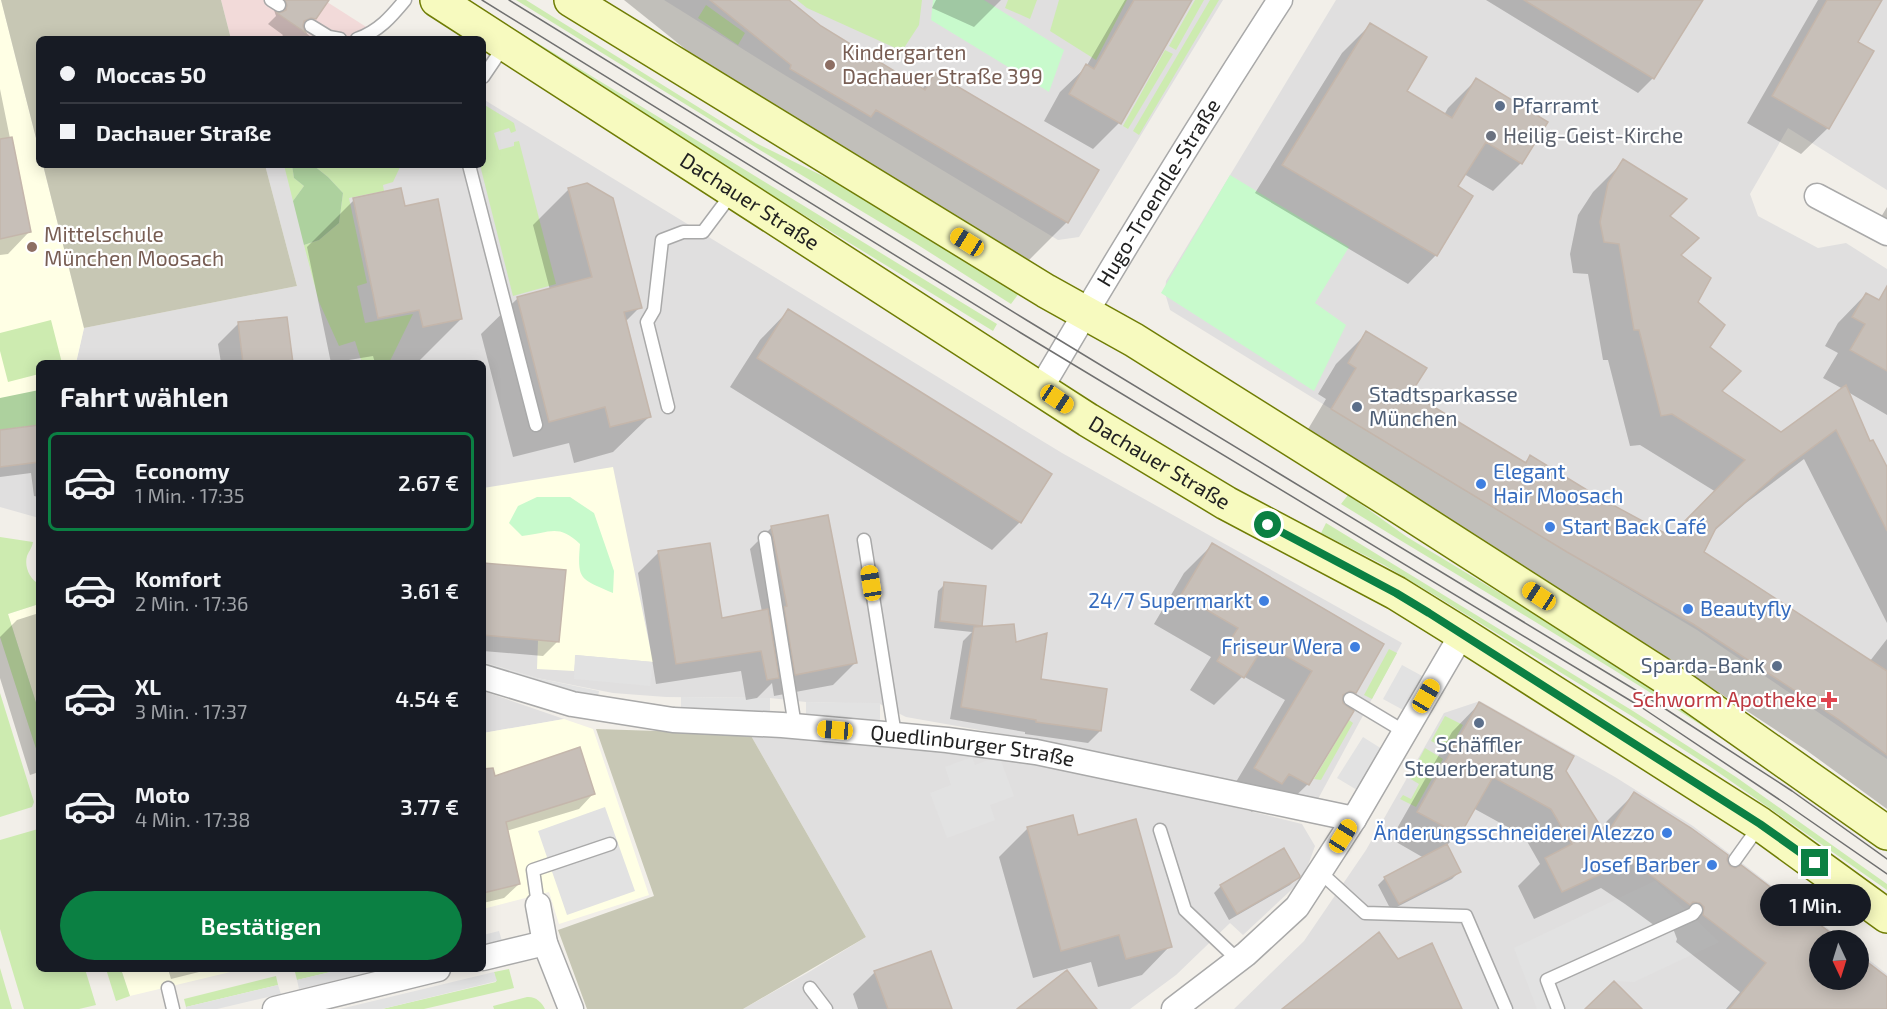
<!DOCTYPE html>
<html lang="de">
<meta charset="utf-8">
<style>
:root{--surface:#171b24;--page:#242831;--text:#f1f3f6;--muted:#9ea1a6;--line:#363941;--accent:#0b8043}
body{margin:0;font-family:"Exo 2",sans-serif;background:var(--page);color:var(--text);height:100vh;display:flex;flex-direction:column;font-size:22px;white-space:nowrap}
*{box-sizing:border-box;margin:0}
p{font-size:20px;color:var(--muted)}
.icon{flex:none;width:33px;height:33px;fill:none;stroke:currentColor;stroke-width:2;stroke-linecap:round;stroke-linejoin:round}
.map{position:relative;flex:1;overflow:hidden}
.panel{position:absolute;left:36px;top:360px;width:450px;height:612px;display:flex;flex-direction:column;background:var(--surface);border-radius:9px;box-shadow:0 3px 15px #0003}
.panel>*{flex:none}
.guide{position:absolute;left:36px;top:36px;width:450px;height:132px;border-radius:9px;box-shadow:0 3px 15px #0003;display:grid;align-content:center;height:132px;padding:0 24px;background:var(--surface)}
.needle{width:39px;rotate:176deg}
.tools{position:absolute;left:1809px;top:930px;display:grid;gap:12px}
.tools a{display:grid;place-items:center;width:60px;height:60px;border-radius:50%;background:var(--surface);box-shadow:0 3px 15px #0003;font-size:30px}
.end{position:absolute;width:27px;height:27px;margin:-14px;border:8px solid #0b8043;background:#fff;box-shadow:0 0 0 3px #fff}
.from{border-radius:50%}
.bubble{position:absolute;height:42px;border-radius:21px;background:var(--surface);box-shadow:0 3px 15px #0003;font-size:20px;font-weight:600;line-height:42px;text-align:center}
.car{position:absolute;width:18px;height:36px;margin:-18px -9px;border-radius:8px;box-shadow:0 0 4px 2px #0007;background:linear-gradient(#f5c518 24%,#345 0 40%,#f5c518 0 76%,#345 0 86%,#f5c518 0)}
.guide b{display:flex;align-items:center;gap:21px;height:57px;font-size:22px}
.guide b+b{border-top:2px solid var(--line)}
.guide i{width:15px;height:15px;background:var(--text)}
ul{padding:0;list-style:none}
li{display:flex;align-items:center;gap:18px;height:99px;margin:0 12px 9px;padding:0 12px;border:3px solid transparent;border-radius:9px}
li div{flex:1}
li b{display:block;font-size:22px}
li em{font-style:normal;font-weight:600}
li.on{border-color:var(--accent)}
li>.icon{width:54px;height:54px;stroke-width:1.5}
h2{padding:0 24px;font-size:27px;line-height:72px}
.action{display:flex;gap:12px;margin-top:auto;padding:12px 24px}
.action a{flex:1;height:69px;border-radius:36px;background:var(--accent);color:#fff;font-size:24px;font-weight:600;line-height:69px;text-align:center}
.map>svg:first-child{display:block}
.residential{fill:#e0dfdf}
.commercial{fill:#f2dad9}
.education{fill:#ffffe5}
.construction{fill:#c7c7b4}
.grass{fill:#cdebb0}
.forest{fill:#add19e}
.park{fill:#c8facc}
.parking{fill:#e2e2e2}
.shadow{fill:#0003}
.building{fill:#c7bfb8;stroke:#c4b6ab;stroke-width:1.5}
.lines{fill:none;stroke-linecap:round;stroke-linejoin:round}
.lane-casing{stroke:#a9a9a9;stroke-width:15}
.street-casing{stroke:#a9a9a9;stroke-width:27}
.secondary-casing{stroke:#707d05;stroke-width:36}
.lane{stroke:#fff;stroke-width:12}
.street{stroke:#fff;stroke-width:24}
.secondary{stroke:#f7fabf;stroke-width:33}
.tram{stroke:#707070;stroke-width:1.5}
.route{stroke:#0b8043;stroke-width:8}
.education-dot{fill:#8d6e63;stroke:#fff;stroke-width:2}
.service-dot{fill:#5c6f8a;stroke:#fff;stroke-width:2}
.worship-dot{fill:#6b7280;stroke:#fff;stroke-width:2}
.shop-dot{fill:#3f7fe0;stroke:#fff;stroke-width:2}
.health-dot{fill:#e0444e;stroke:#fff;stroke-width:2}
.labels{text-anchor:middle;stroke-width:4.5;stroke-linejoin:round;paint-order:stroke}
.education-label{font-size:21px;fill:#785e54;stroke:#fff;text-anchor:start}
.service-label{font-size:21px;fill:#4e5e75;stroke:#fff;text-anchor:start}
.worship-label{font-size:21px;fill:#5b616d;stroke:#fff;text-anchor:start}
.street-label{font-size:21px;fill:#222;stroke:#fff}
.shop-label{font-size:21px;fill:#366cbe;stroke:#fff;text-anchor:end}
.health-label{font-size:21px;fill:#be3a42;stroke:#fff;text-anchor:end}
</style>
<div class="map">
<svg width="1887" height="1009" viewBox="0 0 1887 1009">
<rect width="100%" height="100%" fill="#f2efe9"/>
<path class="residential" d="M664,0H1223L1079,237L1058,240L783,74Z
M1336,0H1887V190L1788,128L1750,194L1758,216L1818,248L1846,243L1887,269V759L1697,630L1432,471L1170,310L1165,293L1166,281Z
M483,99L1062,453L1402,643L1318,799L1019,737L906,717L880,704L806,702L770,698L666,697L613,693L537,678L483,662V363H76L84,328L297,286L265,165H483Z
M39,425V518L0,507V430Z
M483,691L564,719L483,733Z
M1480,701L1615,777L1693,826L1843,940H1820V980H1858L1859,952L1887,974V1009H1234L1304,941L1366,850L1444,713Z
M750,734L906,747L1021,758L1124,780L1302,824L1315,846L1303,879L1243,935L1230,923L1176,975L1130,1009H743L809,972L866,937Z"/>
<path class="commercial" d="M221,0H324L382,37V39H231Z"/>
<path class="education" d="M0,0H1L39,150V165H43L84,328L76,363H39V425L0,430Z
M613,467L653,662L576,655L574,671L537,669L538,640L483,635V488Z
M39,604V712L8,614Z
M564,719L593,729L649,895L559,924L549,892L483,909V733Z
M121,969H243L130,996Z"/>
<path class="construction" d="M1,0H221L231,39H39V150Z
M43,165H265L297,286L84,328Z
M596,729L750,734L866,937L743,1009H587L558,930L654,896Z"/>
<path class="grass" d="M467,0L997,324L993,331L555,62Z
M516,0H526L756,143L837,183L1019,293L1011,304L918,245L755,147Z
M797,0H922L919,25L902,51L807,8Z
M1008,0H1037L1030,19L1005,8Z
M1059,0H1127L1096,60L1050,31Z
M1195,0H1204L1176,50L1169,46Z
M1210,0H1219L1139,135L1133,131Z
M706,5L745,33L738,45L698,18Z
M1165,50L1173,54L1128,129L1123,126Z
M483,104L514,123L516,131L511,133L509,128L494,133L499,150L514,146V142L519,141L556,284L513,296L480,165H483Z
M284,165H292L294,178L304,186L293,201Z
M313,165H401L393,182L383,185L384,191L349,198L367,283L357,286L365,323L413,314L389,363H362L355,341L339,346L319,302L304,245L319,240L339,223L343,193L328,177Z
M51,320L62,363H39V374L8,382L0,351V333Z
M1348,495L1407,537L1635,675L1887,844V852C1713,724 1525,617 1341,504Z
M1326,523L1633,711L1736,777L1887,884V890L1712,768L1630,715L1436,596L1384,565L1321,533Z
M0,537L33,542C32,548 29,551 27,556C24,567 30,579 39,584V604L8,614L39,712V758L0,637Z
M1389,649L1397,653L1372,699L1364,695Z
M0,693L34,802L32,807L0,817Z
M1445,716L1463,725L1449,750L1431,741Z
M1349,720L1353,723L1321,780L1314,779Z
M1425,748L1443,759L1416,807L1400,799L1403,795L1411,799L1419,784L1409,778Z
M38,829L39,969H85L96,1005L79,1009H24L0,929V840Z
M0,968L12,1009H0Z
M106,969H121L130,996L116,1001Z
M305,969H343L297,980L295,972Z
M509,969L514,988L424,1009H382L496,982L494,972Z
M276,976L278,985L186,1007L184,999Z
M527,997C535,996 542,1002 545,1009H494L493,1006Z"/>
<path class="forest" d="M292,165H313L328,177L343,193L339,223L319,240L304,245L293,201L304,186L294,178Z
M39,390V425L0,430V398Z"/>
<path class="park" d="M933,0H984L1064,50L1049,92L931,20Z
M1230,175L1349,247L1315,303L1346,325L1314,391L1161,293Z
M537,497H570L594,513L614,571L613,593C580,578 577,581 580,544C558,523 550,533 522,536L509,523L518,506Z"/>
<path class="parking" d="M575,655L653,662L650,686L574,679Z
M483,662L537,678L599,691L597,701L483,672Z
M1402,665L1424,677L1405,711L1383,699Z
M681,697L770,698V715L681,714Z
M806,702L880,703V722L806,721Z
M1363,737L1382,749L1357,790L1337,778Z
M999,756L1014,796L990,805L995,820L947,838L930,793L951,785L945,767L972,757L975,765Z
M605,807L635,891L567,915L538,831Z
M1655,881L1719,942L1634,982L1614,981L1585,1009H1537L1514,948Z
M499,931L502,941L483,945V935Z
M343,969H384L299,989L297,980Z
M494,972L497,981L382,1009H340Z
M278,985L281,994L217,1009H186V1007Z"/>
<path class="shadow" d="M280,0H320L315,18L303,31L314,39H280L283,35L268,24L276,16L274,10Z
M624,0H787L820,27L921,90L935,75L1067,222L1029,260L838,148L754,104Z
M936,0H1001L974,27L932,8Z
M1125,0H1190L1119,123L1093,149L1044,121L1060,92L1086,67Z
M1486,0H1701L1653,78L1638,93Z
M1818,0H1881L1856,43L1828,128L1801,154L1747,123Z
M1370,25L1405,92L1444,115L1448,108L1476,80L1521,163L1493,191L1464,174L1456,187L1436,255L1408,284L1255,193L1342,53Z
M0,89L29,232L8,254L0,255Z
M1624,161L1668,216L1679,256L1696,303L1720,391L1781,434L1843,389L1823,378L1838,353L1825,346L1838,323L1866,294L1887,306V415L1848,392L1869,444L1887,471V623L1804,459L1746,503L1712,533L1702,553L1870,661L1887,639V809L1806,750L1662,655L1502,562L1301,441L1326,399L1318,394L1336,364L1367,333L1409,394L1524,463L1530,457L1599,499L1670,538L1716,492L1640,445L1630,446L1608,360H1603L1588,274L1573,273L1570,254L1578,215L1593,192Z
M569,189L640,307L625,322L650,416L613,452L574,463L569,443L513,457L481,334L518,298L550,290L533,225Z
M354,200L403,208L461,319L417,363H375L373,356L331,363L307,247Z
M1887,207V234L1875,227Z
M788,311L1020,522L992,550L730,387L760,340Z
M239,323L292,363H221L218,344Z
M39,427V497L34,496L31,473L0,477V432Z
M772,527L855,663L833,685L774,696L772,683L757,698L746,700L741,671L656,684L638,573L659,552L721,620L762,612L750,549Z
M1212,545L1354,692L1342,704L1308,784L1279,812L1262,802L1252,812L1227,797L1285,700L1243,676L1214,705L1190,690L1211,657L1154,624L1184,573Z
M483,564L558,641L543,656L483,651Z
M945,584L980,625L977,629L1015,644L1039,681L1100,731L1088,743L1025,734V732L950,719L963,641L972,632L934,628L938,591Z
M39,613V772L30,775L0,678V637L17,620Z
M1479,704L1564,771L1601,830L1607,821L1634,794L1726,863L1730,868L1738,869L1741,867L1837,940H1820V980L1887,979V1009H1726L1740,992L1676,942L1677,939L1674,931L1668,929L1662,931L1625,904L1601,888L1534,919L1518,886L1540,864L1524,836L1473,808L1458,834L1446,846L1460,871L1452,879L1391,910L1378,885L1385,878L1424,858L1391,839L1452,732Z
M483,781L593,794L579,809L506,831L519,884L504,898L483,903Z
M1072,817L1077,837L1170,946L1142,975L1098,987L1091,962L1033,978L999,857L1027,829Z
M1298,877L1290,885L1229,920L1214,893L1221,886Z
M168,969H211L171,979Z
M875,972L950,1009H858L853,994Z"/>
<path class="building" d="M285,0H329L316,19L311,18L304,21L303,26L306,33L277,13L282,12L286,10L287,5Z
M710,0H789L821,26L925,90L935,73L1099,170L1068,223L876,110L871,117L790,69L791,65Z
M1134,0H1192L1121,124L1069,94L1086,64L1094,69Z
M1524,0H1703L1654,79Z
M1827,0H1882L1858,42L1874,51L1829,129L1772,96Z
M1370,23L1427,57L1407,91L1452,118L1476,78L1548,122L1522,164L1486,142L1458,186L1473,196L1437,256L1282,165Z
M12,137L31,232L0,239V139Z
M1623,159L1687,199L1670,216L1699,238L1681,255L1711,278L1698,302L1725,325L1710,347L1741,371L1722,391L1781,432L1846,385L1870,441L1873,440L1887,467V531L1836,430L1778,473L1716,528L1704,552L1887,671V755L1838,719L1693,624L1567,552L1331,409L1356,368L1348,363L1366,331L1427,368L1411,393L1526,463L1530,455L1600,498L1670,536L1745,460L1672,414L1661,416L1639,330H1634L1619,244L1604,242L1600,222L1608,183Z
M587,183L613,198L642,308L624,312L651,417L610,427L605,407L549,422L517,297L592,277L568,188Z
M401,188L405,206L438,199L462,319L423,327L419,310L378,318L353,198Z
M1887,286V371L1850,350L1865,324L1852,317L1866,293L1879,300Z
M788,309L1052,474L1021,523L757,358Z
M287,317L293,363H243L238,322Z
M39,425V462L0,467V430Z
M828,515L857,663L795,675L784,607L787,606L771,526Z
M710,543L722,618L768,609L779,678L767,680L761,651L676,664L658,551Z
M1212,543L1384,644L1356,693L1350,691L1343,695V703L1354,711L1309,785L1289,774L1282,784L1254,768L1312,671L1265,644L1244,678L1217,661L1238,628L1181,595Z
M483,563L566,570L559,642L483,635Z
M944,582L986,586L982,626L940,621Z
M1014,624L1016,642L1047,633L1041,679L1107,689L1101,731L1036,722V720L961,707L974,627Z
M1479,702L1574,756L1566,771L1606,835L1634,792L1691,828L1728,855L1727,860L1730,866L1735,868L1741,865L1840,940H1820V980H1858V955L1887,977V1009H1729L1766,963L1703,915L1704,907L1700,903L1693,902L1690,905L1653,877L1629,861L1562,892L1545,858L1572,844L1551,809L1493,777L1460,835L1417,812Z
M580,747L595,794L506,822L520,884L483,893V769L493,768L495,776Z
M1073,815L1078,835L1136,819L1172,947L1126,959L1119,935L1061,951L1027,827Z
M1447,844L1461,872L1399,904L1384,877Z
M1284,848L1300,876L1299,878L1237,914L1220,885Z
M1379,932L1398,959L1432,943L1462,1009H1282Z
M931,951L952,1009H888L874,971Z
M1067,970L1097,1009H1017Z
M1614,981L1642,1009H1585Z"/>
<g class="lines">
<defs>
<path id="lane" d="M271,0L279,5
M311,26L329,37L340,39
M357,39C379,31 391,17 405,0
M483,77L504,46
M469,165L536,425
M668,407L647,322L654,310L662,240L683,232H703L733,192
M765,538L795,726
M864,540L895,735
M1350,699L1405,732
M1160,830L1185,910L1238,960
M1735,860L1760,825
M1320,872L1365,913L1466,916L1506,1009
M538,905L533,870L610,844
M168,988L173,1009
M810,988L826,1009
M1558,1009L1547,980L1693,914L1696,910"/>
<g id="street">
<path d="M1817,196L1887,233"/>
<path id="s1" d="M1041,388C1118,257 1197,128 1280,0"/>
<path id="s2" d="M483,677L572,704L673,720L782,725L895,735L947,740L1036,752L1354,819"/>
<path d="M538,905L545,943L571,1009"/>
<path d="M483,958L545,943"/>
<path d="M275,1009L438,969"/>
<path d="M1174,1009L1246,954L1297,907L1354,819L1462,634"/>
</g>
<g id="secondary">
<path id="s3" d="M437,0L1088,420L1226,503L1396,593L1462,634L1760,824L1887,916"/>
<path d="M571,0L1046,291L1134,340L1387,499L1671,681L1887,833"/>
</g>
</defs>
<use href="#lane" class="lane-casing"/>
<use href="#street" class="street-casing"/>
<use href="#secondary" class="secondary-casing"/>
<use href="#lane" class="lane"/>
<use href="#street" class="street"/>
<use href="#secondary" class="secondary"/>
<path class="tram" d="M482,0L1021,333L1641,707L1783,802L1887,874
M509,0L1028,321L1647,697L1792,791L1887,859"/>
</g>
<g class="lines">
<path class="route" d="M1268,525L1396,593L1429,613L1760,824L1815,863"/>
</g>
<g class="education-dot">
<circle cx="830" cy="65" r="6"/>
<circle cx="32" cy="247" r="6"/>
</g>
<g class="service-dot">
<circle cx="1500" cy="106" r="6"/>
<circle cx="1357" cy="407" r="6"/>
<circle cx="1777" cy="666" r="6"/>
<circle cx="1479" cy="723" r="6"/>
</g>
<circle class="worship-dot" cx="1491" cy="136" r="6"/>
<g class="shop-dot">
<circle cx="1481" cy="484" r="6"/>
<circle cx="1550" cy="527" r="6"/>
<circle cx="1264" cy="601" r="6"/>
<circle cx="1688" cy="609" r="6"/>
<circle cx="1355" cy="647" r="6"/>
<circle cx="1667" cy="833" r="6"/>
<circle cx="1712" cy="865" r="6"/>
</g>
<path class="health-dot" d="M1826 691h6v6h6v6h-6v6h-6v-6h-6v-6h6z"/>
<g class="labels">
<g class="education-label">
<text x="842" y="60">Kindergarten<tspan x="842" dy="24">Dachauer Straße 399</tspan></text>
<text x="44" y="242">Mittelschule<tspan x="44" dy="24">München Moosach</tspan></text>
</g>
<g class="service-label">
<text x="1512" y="113">Pfarramt</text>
<text x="1369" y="402">Stadtsparkasse<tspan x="1369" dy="24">München</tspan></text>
<text x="1765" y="673" text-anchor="end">Sparda-Bank</text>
<text x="1479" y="752" text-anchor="middle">Schäffler<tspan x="1479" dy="24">Steuerberatung</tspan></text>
</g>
<g class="worship-label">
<text x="1503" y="143">Heilig-Geist-Kirche</text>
</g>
<g class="street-label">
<text dy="7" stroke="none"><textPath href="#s1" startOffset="228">Hugo-Troendle-Straße</textPath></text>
<text dy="7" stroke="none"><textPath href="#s3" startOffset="372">Dachauer Straße</textPath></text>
<text dy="7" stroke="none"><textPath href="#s3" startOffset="858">Dachauer Straße</textPath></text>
<text dy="7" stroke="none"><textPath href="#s2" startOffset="496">Quedlinburger Straße</textPath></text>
</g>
<g class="shop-label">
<text x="1493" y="479" text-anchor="start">Elegant<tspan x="1493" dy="24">Hair Moosach</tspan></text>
<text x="1562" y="534" text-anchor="start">Start Back Café</text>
<text x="1252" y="608">24/7 Supermarkt</text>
<text x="1700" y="616" text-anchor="start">Beautyfly</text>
<text x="1343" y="654">Friseur Wera</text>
<text x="1655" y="840">Änderungsschneiderei Alezzo</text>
<text x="1700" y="872">Josef Barber</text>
</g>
<g class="health-label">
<text x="1817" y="707">Schworm Apotheke</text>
</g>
</g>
</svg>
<div class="tools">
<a><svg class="needle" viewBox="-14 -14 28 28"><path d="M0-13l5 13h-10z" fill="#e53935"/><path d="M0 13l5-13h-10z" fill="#9ea1a6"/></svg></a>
</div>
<i class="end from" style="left:1268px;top:525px"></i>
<i class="end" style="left:1815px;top:863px"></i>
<div class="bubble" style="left:1760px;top:884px;width:111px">1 Min.</div>
<i class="car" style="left:967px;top:242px;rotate:302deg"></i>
<i class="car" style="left:1057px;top:399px;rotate:124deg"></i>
<i class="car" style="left:871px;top:583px;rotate:351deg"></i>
<i class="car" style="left:1539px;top:596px;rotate:303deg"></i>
<i class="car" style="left:1426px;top:696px;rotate:30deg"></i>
<i class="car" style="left:835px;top:730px;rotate:275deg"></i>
<i class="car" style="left:1343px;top:836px;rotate:32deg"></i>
<div class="guide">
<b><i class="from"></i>Moccas 50</b>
<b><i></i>Dachauer Straße</b>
</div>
<section class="panel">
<h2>Fahrt wählen</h2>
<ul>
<li class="on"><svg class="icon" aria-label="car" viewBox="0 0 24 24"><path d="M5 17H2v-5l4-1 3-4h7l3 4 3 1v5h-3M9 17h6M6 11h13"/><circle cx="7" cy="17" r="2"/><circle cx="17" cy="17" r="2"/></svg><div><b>Economy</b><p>1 Min. · 17:35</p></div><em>2.67 €</em></li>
<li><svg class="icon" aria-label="car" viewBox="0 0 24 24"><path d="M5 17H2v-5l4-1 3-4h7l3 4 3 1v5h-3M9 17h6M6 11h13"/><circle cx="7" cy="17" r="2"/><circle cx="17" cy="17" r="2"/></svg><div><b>Komfort</b><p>2 Min. · 17:36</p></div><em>3.61 €</em></li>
<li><svg class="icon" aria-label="car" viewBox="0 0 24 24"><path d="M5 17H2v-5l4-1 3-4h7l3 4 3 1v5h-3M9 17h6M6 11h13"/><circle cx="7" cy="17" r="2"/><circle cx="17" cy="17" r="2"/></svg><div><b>XL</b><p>3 Min. · 17:37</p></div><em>4.54 €</em></li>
<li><svg class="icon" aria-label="car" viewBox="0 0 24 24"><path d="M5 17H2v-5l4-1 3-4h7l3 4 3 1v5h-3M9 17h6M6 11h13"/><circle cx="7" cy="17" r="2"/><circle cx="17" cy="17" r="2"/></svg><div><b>Moto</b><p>4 Min. · 17:38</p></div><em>3.77 €</em></li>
</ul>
<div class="action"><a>Bestätigen</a></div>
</section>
</div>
